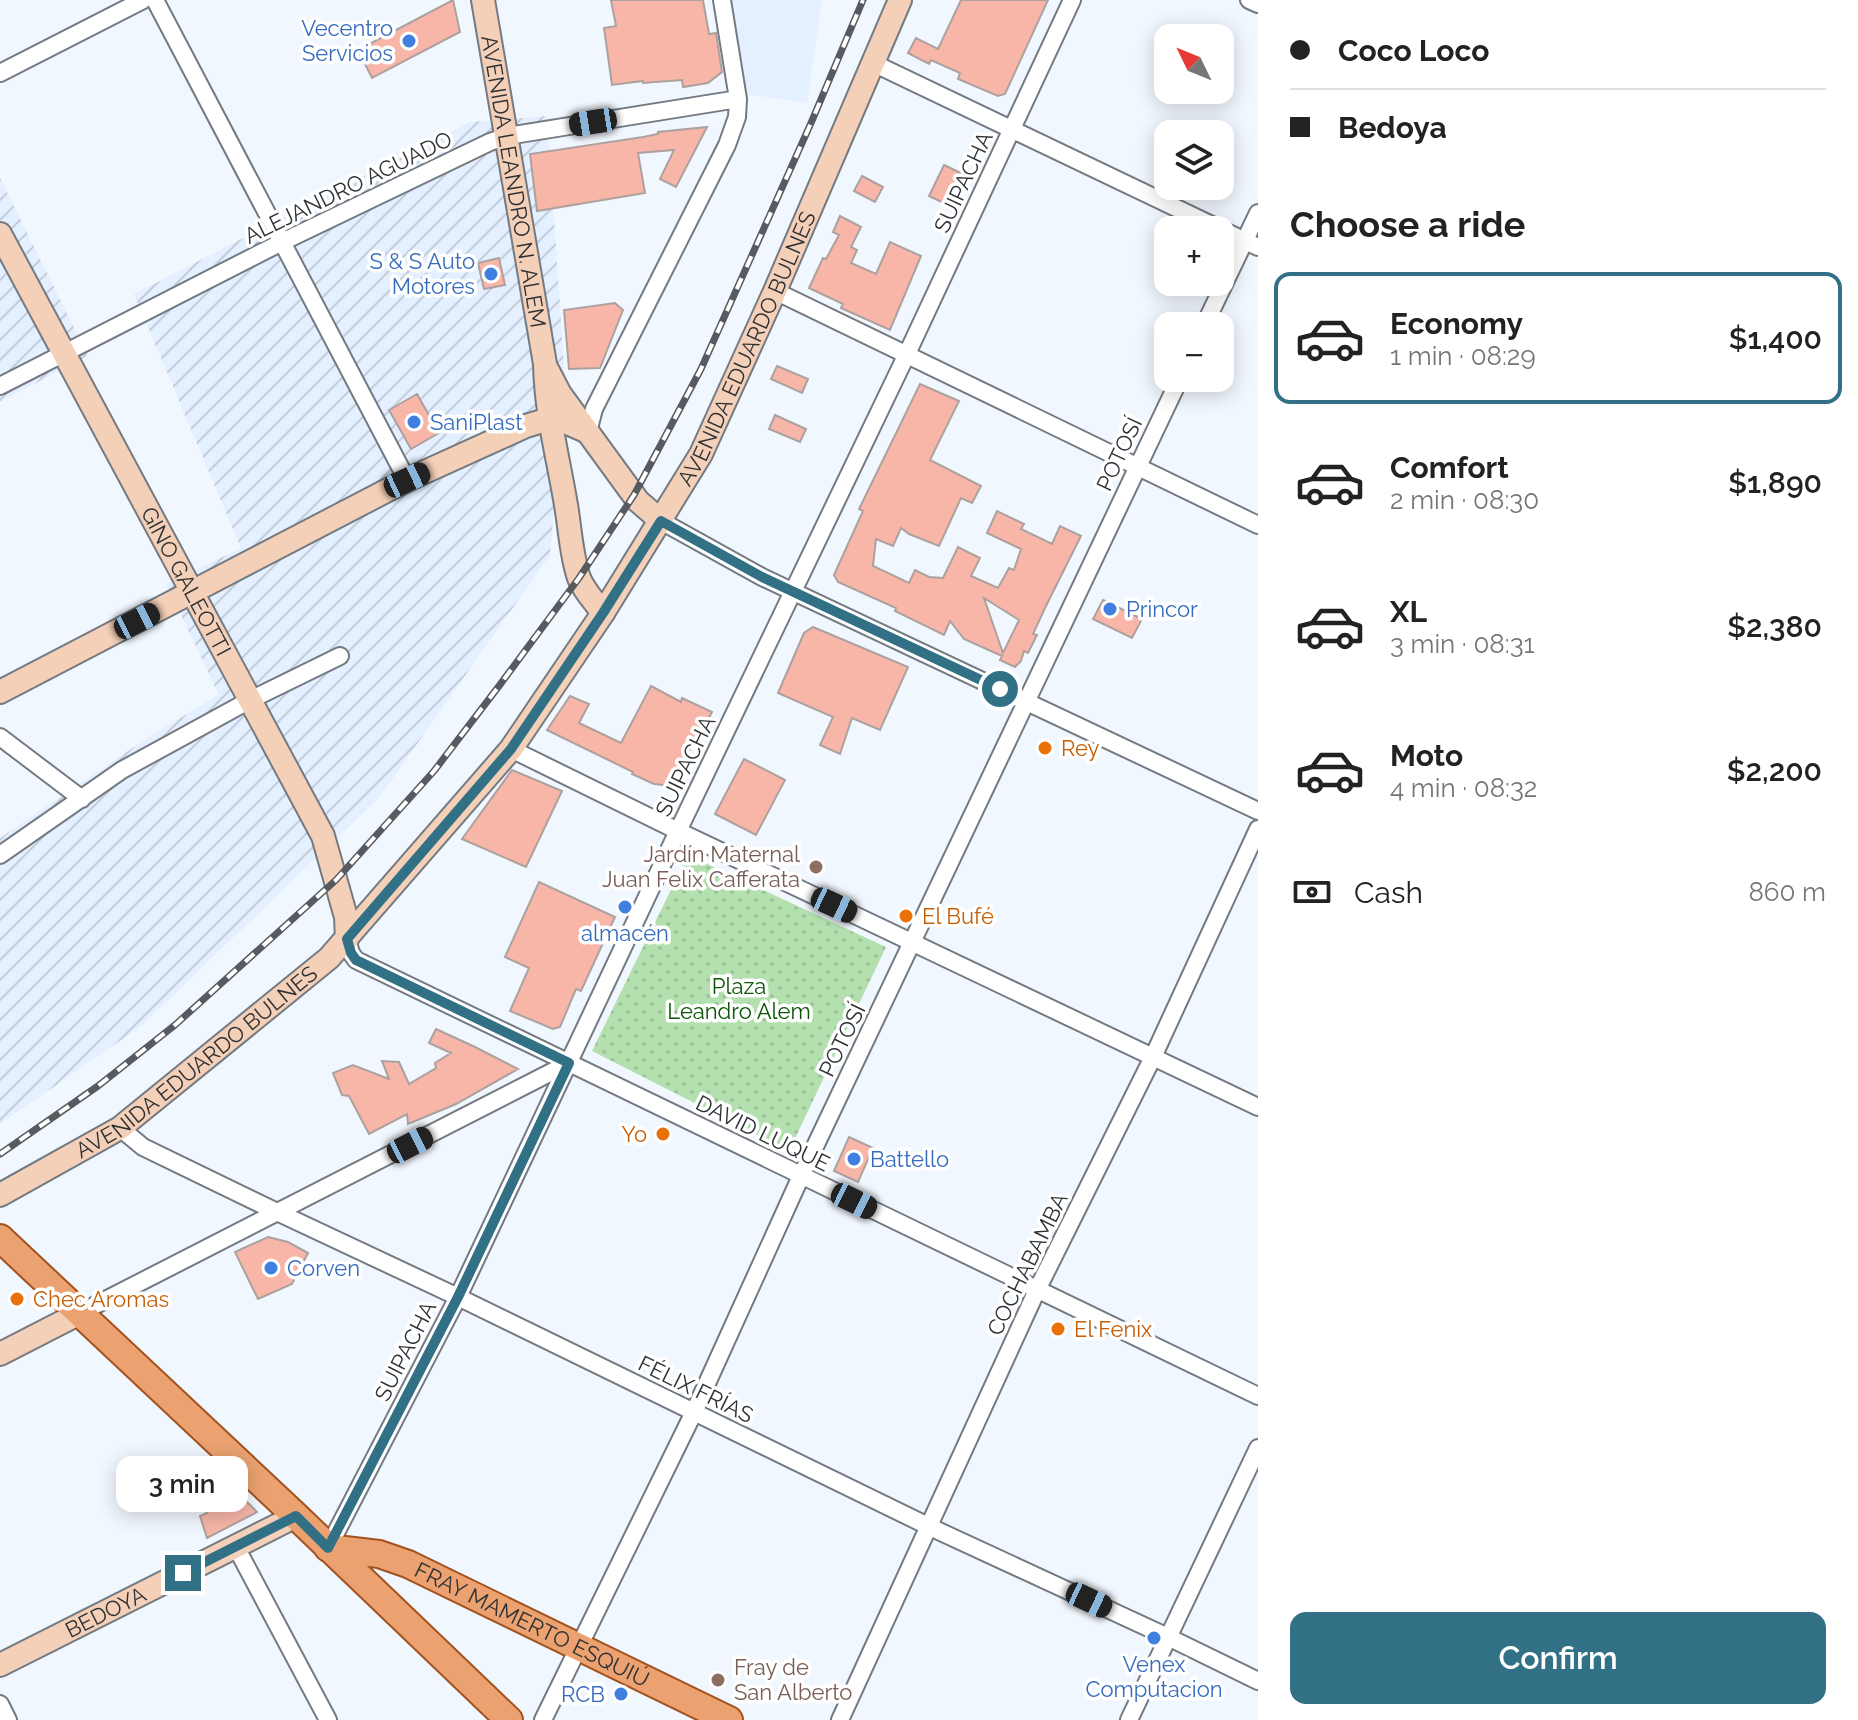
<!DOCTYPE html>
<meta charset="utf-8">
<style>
:root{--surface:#fff;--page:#f2f2f2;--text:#222;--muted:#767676;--line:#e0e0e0;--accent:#327086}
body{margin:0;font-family:Raleway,sans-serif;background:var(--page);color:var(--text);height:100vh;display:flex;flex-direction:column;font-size:30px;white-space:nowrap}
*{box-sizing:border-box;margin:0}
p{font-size:26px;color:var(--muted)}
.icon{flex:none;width:44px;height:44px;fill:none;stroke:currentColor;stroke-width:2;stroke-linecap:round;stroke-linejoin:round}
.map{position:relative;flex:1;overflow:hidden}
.drawer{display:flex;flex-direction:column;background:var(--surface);width:600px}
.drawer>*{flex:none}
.hud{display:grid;align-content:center;height:176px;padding:0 32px;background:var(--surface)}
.needle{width:52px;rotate:313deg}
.controls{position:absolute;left:1154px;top:24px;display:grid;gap:16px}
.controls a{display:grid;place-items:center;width:80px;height:80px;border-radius:16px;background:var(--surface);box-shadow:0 4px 20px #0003;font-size:40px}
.end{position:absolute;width:36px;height:36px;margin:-18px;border:10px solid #327086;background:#fff;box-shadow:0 0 0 4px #fff}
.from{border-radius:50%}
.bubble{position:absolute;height:56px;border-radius:16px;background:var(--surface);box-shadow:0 4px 20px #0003;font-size:26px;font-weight:600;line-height:56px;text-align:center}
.car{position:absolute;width:24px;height:48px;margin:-24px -12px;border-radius:10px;box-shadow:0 0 6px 2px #0007;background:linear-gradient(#222 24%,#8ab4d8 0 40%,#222 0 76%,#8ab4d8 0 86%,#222 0)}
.hud b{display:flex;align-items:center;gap:28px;height:76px;font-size:30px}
.hud b+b{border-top:2px solid var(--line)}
.hud i{width:20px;height:20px;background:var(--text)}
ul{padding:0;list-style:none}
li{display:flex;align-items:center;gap:24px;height:132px;margin:0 16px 12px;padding:0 16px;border:4px solid transparent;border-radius:16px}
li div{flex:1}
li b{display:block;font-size:30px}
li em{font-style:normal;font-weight:600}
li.on{border-color:var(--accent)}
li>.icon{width:72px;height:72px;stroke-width:1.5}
h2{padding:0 32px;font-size:36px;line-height:96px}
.pay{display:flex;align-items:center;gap:20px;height:88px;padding:0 32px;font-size:30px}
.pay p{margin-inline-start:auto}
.button{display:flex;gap:16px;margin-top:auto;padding:16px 32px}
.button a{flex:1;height:92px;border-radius:16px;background:var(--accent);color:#fff;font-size:32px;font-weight:600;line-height:92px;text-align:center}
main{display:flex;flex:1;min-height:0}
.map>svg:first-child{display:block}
.industrial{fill:url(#industrial-furrows)}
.built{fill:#e4f0ff}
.grass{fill:url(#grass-dots)}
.building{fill:#f7b6a8;stroke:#ada19f;stroke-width:2;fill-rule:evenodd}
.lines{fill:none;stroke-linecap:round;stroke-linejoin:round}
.street-casing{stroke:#747a82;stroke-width:20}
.secondary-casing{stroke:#747a82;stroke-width:26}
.primary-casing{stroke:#a1521e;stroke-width:30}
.street{stroke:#fff;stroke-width:16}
.secondary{stroke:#f5d0b8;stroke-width:22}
.primary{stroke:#eba270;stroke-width:26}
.rail-casing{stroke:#575b5f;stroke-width:7}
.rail{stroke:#fff;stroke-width:4;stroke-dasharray:12;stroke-linecap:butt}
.route{stroke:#327086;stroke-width:10}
.shop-dot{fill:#3f7fe0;stroke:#fff;stroke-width:3}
.food-dot{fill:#e8710a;stroke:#fff;stroke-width:3}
.education-dot{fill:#8d6e63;stroke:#fff;stroke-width:3}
.labels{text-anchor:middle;stroke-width:7;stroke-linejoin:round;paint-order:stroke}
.shop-label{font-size:22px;fill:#366cbe;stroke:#fff;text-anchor:start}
.street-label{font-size:22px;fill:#2f3235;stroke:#fff}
.food-label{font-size:22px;fill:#c56008;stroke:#fff;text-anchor:start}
.education-label{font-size:22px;fill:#785e54;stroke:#fff;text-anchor:end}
.park-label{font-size:22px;fill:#0b5605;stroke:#fff}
</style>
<main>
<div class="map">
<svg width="1258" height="1720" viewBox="0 0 1258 1720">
<defs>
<pattern id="industrial-furrows" width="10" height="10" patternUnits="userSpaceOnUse" patternTransform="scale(2)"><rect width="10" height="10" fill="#e4f0ff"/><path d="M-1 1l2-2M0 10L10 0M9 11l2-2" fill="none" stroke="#c4cedb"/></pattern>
<pattern id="grass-dots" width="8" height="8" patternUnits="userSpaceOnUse" patternTransform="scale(2)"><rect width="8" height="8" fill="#b3e0ae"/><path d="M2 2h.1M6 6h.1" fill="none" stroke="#9ac196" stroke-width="1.8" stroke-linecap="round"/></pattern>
</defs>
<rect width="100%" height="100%" fill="#f1f7fe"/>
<path class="industrial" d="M547,116L565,380L550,555L379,798L140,1027L0,1124V838L150,736L219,695L166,584L241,548L134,294L470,122Z
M0,178L88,356L0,402Z"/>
<path class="built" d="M731,0H822L807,103L746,94Z"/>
<path class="grass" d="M688,855L886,947L789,1151L592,1051Z"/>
<path class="building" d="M453,0L460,32L372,78L358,50Z
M611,0H703L709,34L716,33L722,72L708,83L683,87L682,80L643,83V81L612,85L604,28L616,26Z
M961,0H1048L1005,94L998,96L958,79L960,73L931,60L929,64L908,53L916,38L938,49Z
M707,127L676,187L660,179L674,150L638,153L645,193L537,211L530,154L643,137L658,134V132Z
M944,165L965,175L950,206L929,196Z
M862,176L883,187L875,202L854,191Z
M840,216L861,227L851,247L857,250L851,263L876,274L890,242L921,256L890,330L841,308L843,304L809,288L823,258L826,259L839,235L833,232Z
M499,258L505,285L484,289L478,263Z
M615,303L623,310L600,368L569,369L564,310Z
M777,366L808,379L802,393L771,379Z
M920,384L959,401L930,460L981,486L972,503L961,498L939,546L909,534L901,528L893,546L876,539L873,566L909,583L915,570L929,577L943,578L958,547L980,558L971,576L998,588L1009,568L1014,570L1021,549L987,533L997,511L1024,524L1021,529L1052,544L1060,526L1081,536L1045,608L1033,634L1037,635L1028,653L1024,651L1021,661L1015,667L1000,660L1002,656L964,639L950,621L944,635L895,611L896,608L838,582L834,575L863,511L859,509ZM984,598L1019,620L1003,653Z
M417,394L439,433L411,449L389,410Z
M775,415L806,429L800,442L769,429Z
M1103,600L1142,619L1132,638L1093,619Z
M813,627L908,667L880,730L852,718L840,754L820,745L833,717L778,693L804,633Z
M651,686L681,702L682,698L712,712L696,744L693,743L672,786L654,784L632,774L633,772L547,730L570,696L589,704L579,723L621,743Z
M744,759L785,780L756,835L715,814Z
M512,770L562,791L526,867L462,839Z
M539,882L615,917L581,991L576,989L560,1027L553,1029L510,1011L529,968L505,957Z
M436,1029L475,1047L518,1069L456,1104L408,1124L407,1114L369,1134L349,1096L342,1095L333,1073L353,1065L389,1079L382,1061L399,1062L409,1084L436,1068L435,1063L451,1053L429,1043Z
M849,1137L873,1148L858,1182L834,1171Z
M268,1237L288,1242L308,1253L292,1284L258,1299L235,1252Z
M213,1467L257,1512L207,1538L200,1516L207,1513L193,1479Z"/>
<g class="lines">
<defs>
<path id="street" d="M155,0L407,480
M1249,0L1258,4
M873,63L1258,247
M0,73L143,0
M775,291L1258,525
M1204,326L1258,213
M0,386L282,242L490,142L507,136L738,99
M588,432L594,409L727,145L737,117L738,99L722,0
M661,521L762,577L1258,811
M0,737L82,799
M511,749L678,831L1258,1107
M0,855L122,770L250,700L340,656
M347,939L351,953L356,960L1258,1396
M120,1128L143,1147L277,1212L458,1297L930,1527L1168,1637L1258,1681
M80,1313L569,1063
M236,1547L328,1720
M328,1548L458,1297L678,831L906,356L1072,0
M0,1704L8,1720
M543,1720L694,1412L801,1176L1180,378
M840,1720L1037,1290L1153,1057L1258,829
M1129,1720L1258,1448"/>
<g id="secondary">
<path id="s1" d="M483,0L545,364C546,413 558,457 566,505C570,528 571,555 579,578C584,591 595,602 603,613"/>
<path id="s2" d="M0,234L323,836L346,917L347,939"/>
<path d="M547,369L560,394L638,501L661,521"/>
<path d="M0,692L407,480L526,426L549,419L565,422L588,432"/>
<path id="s3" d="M0,1195L120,1128L329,958L511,749L603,613L701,454L775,291L900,0"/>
<path d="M0,1354L80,1313"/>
<path id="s4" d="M0,1665L296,1516"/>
</g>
<g id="primary">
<path d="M0,1238L296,1516L509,1720"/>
<path id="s5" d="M328,1548L379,1554L408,1564L729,1720"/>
</g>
</defs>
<use href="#street" class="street-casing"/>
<use href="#secondary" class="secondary-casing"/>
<use href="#primary" class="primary-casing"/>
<use href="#street" class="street"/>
<use href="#secondary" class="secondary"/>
<use href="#primary" class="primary"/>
<defs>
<path id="rail" d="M0,1154L98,1086L175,1025L336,880L434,771L499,686L579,578L634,495L701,369L811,123L863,0"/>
</defs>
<use href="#rail" class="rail-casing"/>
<use href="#rail" class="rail"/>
</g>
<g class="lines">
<path class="route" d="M183,1573L296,1516L328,1548L458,1297L569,1063L356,960L351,953L347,939L511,749L603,613L661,521L762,577L1000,689"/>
</g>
<g class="shop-dot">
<circle cx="409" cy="41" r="8"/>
<circle cx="491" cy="274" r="8"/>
<circle cx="414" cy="422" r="8"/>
<circle cx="1110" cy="609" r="8"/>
<circle cx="625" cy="907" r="8"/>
<circle cx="854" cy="1159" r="8"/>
<circle cx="271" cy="1268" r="8"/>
<circle cx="1154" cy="1638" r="8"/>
<circle cx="621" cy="1694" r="8"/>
</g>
<g class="food-dot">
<circle cx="1045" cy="748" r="8"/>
<circle cx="906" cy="916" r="8"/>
<circle cx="663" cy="1134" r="8"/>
<circle cx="17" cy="1299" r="8"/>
<circle cx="1058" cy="1329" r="8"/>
</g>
<g class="education-dot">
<circle cx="816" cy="867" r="8"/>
<circle cx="718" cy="1680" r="8"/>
</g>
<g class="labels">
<g class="shop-label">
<text x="393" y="36" text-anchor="end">Vecentro<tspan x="393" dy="25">Servicios</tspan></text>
<text x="475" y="269" text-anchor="end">S &amp; S Auto<tspan x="475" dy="25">Motores</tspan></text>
<text x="430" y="430">SaniPlast</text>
<text x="1126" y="617">Princor</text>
<text x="625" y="941" text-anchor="middle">almacén</text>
<text x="870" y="1167">Battello</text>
<text x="287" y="1276">Corven</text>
<text x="1154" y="1672" text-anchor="middle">Venex<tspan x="1154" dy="25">Computacion</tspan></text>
<text x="605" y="1702" text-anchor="end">RCB</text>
</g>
<g class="street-label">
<text dy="8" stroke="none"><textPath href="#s1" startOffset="184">AVENIDA LEANDRO N. ALEM</textPath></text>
<text transform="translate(963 182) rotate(-65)" y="8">SUIPACHA</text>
<text transform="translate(348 187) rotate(-26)" y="8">ALEJANDRO AGUADO</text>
<text dy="8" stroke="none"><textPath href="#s3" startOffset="1150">AVENIDA EDUARDO BULNES</textPath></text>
<text transform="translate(1119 454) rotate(-65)" y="8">POTOSÍ</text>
<text dy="8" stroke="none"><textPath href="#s2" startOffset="394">GINO GALEOTTI</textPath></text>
<text transform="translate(685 766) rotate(-64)" y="8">SUIPACHA</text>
<text transform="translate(842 1040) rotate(-64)" y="8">POTOSÍ</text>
<text dy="8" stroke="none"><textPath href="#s3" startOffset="238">AVENIDA EDUARDO BULNES</textPath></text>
<text transform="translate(763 1133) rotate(26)" y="8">DAVID LUQUE</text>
<text transform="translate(1027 1264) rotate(-64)" y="8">COCHABAMBA</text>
<text transform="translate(405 1351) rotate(-63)" y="8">SUIPACHA</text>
<text transform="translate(696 1389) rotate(26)" y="8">FÉLIX FRÍAS</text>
<text dy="8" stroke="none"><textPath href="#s4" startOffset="118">BEDOYA</textPath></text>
<text dy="8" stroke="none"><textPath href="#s5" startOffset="220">FRAY MAMERTO ESQUIÚ</textPath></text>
</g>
<g class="food-label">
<text x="1061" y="756">Rey</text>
<text x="922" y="924">El Bufé</text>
<text x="647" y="1142" text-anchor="end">Yo</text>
<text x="33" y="1307">Chec Aromas</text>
<text x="1074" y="1337">El Fenix</text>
</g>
<g class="education-label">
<text x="800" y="862">Jardín Maternal<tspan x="800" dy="25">Juan Felix Cafferata</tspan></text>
<text x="734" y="1675" text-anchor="start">Fray de<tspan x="734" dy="25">San Alberto</tspan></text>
</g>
<g class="park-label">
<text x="739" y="994">Plaza<tspan x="739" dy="25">Leandro Alem</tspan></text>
</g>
</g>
</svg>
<div class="controls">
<a><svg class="needle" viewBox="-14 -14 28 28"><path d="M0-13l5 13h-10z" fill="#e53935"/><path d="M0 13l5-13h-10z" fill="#767676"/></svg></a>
<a><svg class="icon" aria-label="layers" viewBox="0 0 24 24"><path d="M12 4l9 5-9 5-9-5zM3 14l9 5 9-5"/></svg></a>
<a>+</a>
<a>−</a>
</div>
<i class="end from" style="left:1000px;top:689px"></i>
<i class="end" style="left:183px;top:1573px"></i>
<div class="bubble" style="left:116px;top:1456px;width:132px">3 min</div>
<i class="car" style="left:593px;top:122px;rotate:261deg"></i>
<i class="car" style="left:407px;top:480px;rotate:65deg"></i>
<i class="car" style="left:137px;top:621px;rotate:63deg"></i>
<i class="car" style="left:834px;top:905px;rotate:115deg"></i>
<i class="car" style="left:410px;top:1145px;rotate:63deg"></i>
<i class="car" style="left:854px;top:1201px;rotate:116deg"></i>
<i class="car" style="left:1089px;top:1600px;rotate:115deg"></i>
</div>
<section class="drawer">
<div class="hud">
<b><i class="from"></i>Coco Loco</b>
<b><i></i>Bedoya</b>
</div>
<h2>Choose a ride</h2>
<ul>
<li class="on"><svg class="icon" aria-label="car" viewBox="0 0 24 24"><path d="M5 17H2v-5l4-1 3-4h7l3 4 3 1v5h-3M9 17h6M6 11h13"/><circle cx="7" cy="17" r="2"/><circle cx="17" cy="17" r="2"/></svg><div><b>Economy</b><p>1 min · 08:29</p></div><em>$1,400</em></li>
<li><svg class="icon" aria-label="car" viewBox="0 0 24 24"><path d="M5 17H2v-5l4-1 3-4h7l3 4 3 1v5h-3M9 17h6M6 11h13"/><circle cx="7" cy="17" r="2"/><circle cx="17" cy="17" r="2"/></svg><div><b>Comfort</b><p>2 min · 08:30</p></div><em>$1,890</em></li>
<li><svg class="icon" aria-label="car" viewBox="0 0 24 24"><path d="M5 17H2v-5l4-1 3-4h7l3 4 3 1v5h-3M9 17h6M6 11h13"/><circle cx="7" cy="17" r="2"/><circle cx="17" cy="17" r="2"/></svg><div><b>XL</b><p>3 min · 08:31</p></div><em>$2,380</em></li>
<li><svg class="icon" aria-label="car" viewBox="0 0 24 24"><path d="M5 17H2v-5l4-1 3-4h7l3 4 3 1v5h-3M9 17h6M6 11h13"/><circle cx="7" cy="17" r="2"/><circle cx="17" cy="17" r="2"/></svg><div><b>Moto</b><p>4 min · 08:32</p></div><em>$2,200</em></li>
</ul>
<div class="pay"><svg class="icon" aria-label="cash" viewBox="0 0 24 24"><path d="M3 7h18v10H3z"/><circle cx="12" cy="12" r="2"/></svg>Cash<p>860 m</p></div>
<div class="button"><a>Confirm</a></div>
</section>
</main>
